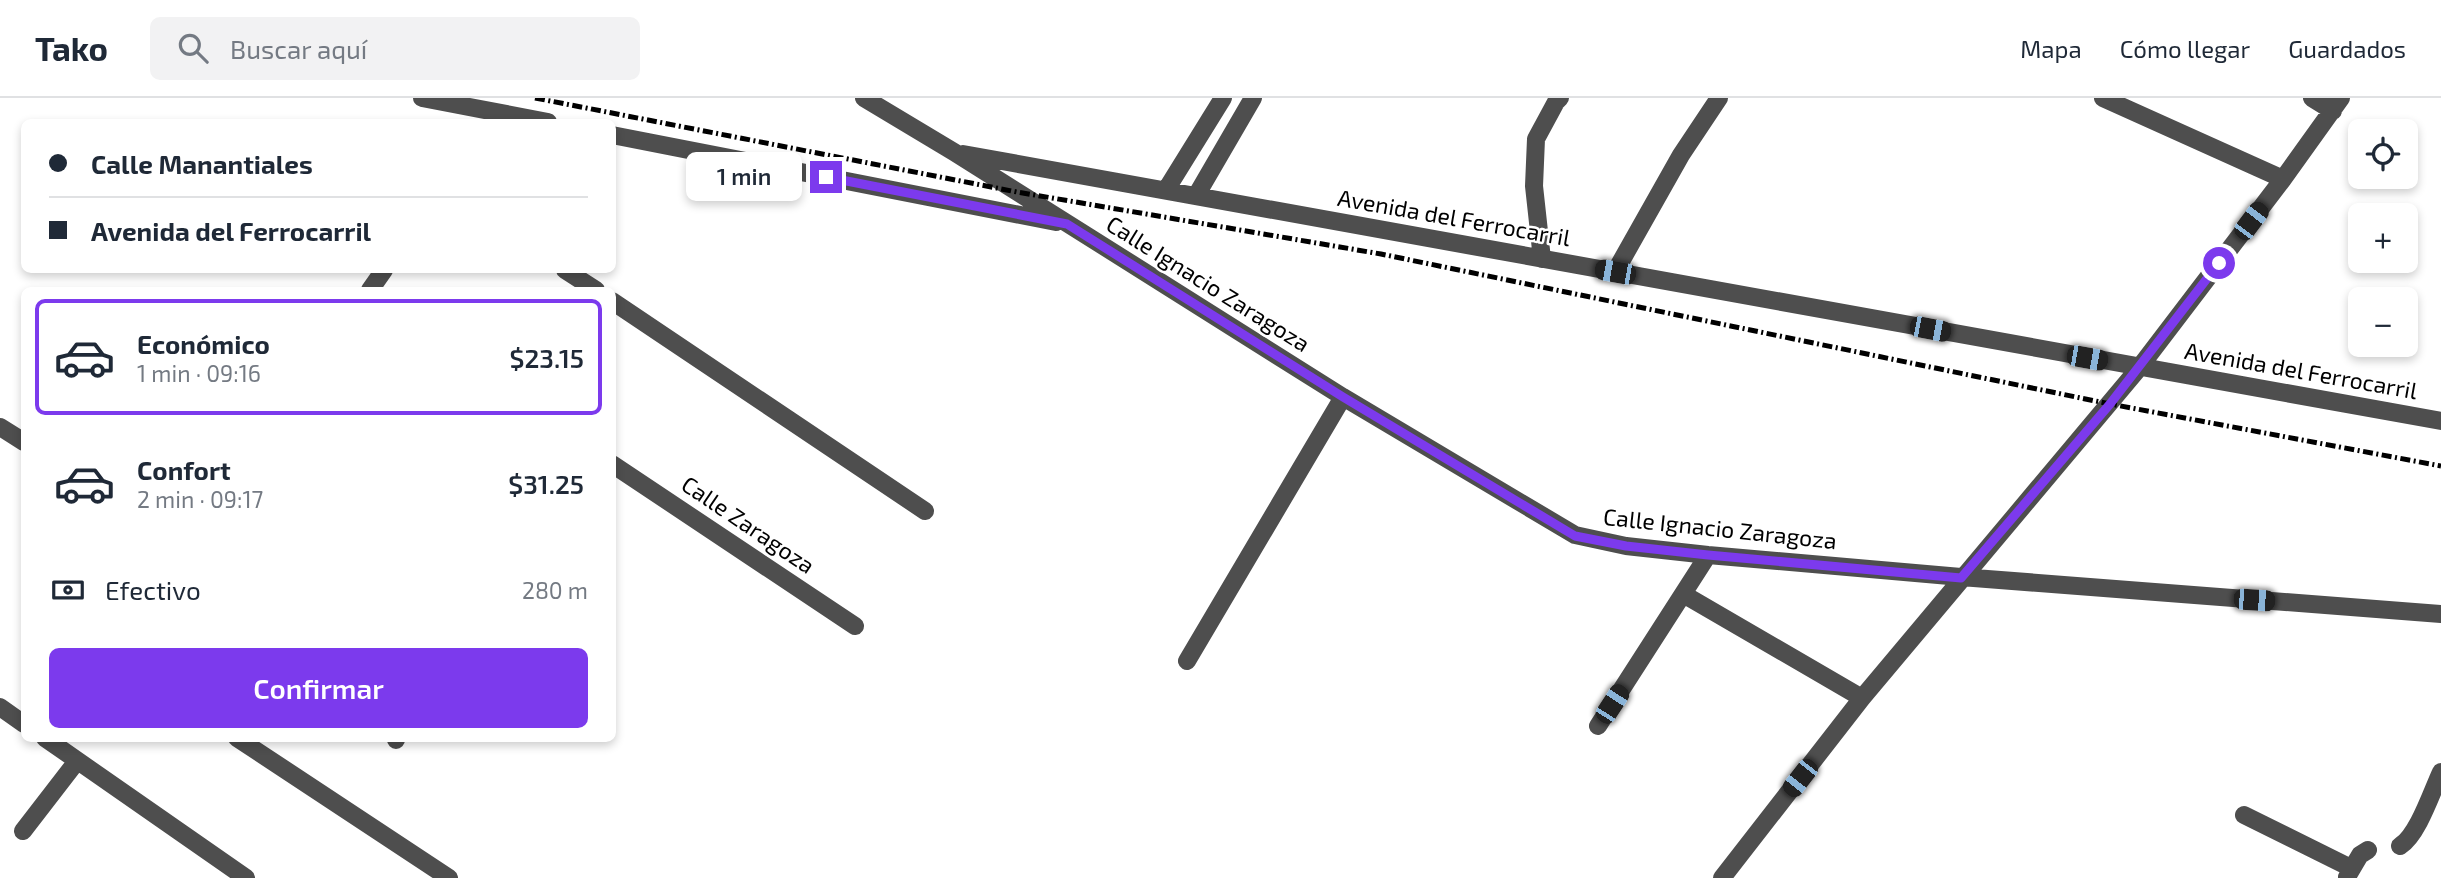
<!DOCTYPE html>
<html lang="es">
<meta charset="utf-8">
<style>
:root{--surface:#fff;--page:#f2f2f3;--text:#1f2937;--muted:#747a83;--line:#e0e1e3;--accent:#7c3aed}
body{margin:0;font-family:"Exo 2",sans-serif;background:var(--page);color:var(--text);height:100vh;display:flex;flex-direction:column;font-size:26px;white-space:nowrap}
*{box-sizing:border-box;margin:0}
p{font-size:23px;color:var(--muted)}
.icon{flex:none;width:38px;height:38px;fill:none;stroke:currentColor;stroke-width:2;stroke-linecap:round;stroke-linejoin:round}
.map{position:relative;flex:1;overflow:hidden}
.drawer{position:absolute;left:21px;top:189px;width:595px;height:455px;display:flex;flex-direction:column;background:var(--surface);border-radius:10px;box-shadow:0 4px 10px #0003}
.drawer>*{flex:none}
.banner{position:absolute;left:21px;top:21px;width:595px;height:154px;border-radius:10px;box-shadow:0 4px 10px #0003;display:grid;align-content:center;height:154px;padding:0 28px;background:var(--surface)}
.buttons{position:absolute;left:2348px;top:21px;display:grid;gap:14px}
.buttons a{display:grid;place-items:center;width:70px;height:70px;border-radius:10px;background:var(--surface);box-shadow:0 4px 10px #0003;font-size:35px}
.end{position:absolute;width:32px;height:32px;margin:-16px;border:9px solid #7c3aed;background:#fff;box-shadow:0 0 0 4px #fff}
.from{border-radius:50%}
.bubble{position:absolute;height:49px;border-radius:10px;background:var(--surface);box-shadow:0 4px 10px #0003;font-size:23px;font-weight:600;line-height:49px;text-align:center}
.car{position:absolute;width:21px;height:42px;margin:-21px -10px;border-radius:9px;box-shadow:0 0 5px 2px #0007;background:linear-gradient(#222 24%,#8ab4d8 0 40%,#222 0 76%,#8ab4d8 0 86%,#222 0)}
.banner b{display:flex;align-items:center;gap:24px;height:66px;font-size:26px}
.banner b+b{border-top:2px solid var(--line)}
.banner i{width:18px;height:18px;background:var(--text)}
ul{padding:12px 0 0;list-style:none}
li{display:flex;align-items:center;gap:21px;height:116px;margin:0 14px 10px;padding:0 14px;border:4px solid transparent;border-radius:10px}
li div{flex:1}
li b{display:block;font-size:26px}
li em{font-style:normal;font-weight:600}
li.selected{border-color:var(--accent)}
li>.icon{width:63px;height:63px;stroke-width:1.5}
.pay{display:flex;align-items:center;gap:18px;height:77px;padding:0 28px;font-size:26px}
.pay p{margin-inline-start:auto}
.action{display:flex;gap:14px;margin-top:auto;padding:14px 28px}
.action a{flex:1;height:80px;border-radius:10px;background:var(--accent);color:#fff;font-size:28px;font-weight:600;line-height:80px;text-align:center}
header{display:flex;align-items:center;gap:42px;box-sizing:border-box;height:98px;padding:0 35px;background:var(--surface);border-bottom:2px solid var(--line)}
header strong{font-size:33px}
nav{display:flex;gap:38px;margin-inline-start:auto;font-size:24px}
.search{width:490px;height:63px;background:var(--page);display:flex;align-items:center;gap:18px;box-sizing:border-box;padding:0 24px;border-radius:10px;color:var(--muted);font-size:26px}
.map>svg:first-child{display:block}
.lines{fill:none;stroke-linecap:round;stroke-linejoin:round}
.minor{stroke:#4e4e4e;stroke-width:18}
.rail{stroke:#000;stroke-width:5;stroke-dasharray:10 3.5 2 3.5;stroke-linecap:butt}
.route{stroke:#7c3aed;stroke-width:9}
.labels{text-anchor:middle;stroke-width:5;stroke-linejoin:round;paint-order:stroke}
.street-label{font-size:23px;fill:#000;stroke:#fff}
</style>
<header>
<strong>Tako</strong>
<div class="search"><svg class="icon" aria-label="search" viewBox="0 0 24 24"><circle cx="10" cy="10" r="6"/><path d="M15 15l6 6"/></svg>Buscar aquí</div>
<nav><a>Mapa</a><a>Cómo llegar</a><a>Guardados</a></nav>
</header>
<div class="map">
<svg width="2441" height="780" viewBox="0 0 2441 780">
<rect width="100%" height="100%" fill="#fff"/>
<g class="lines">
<path class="minor" d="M422,0L548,24
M864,0L954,54L1343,299L1575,437L1626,448L1708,457L1961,479L2441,516
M2103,0L2283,81
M2312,0L2333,13
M612,37L1056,124
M963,56L2441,323
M1166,92L1223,0
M1196,98L1253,0
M1542,161L1534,88L1536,41L1556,4L1560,0
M565,172L596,192
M1615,174L1681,57L1719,0
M370,192L384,172
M612,203L925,413
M0,329L24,344
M612,366L855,528
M1683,496L1862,600
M1187,563L1343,299
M0,609L24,626
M1598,628L1708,457
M45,640L246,780
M237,640L449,780
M396,642V640
M2244,717L2351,770
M23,733L77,663
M2400,748C2418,737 2432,693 2441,674
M2347,779L2360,757L2368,752
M1722,780L1862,600L2139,270L2283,81L2341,0"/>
<path class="rail" d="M535,0L1017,94L1381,156L2110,306L2441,368"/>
</g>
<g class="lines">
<path class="route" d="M826,79L1067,126L1343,299L1575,438L1626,448L1708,457L1961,480L2110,306L2219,165"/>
</g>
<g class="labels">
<g class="street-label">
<text transform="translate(1454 120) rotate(10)" y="8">Avenida del Ferrocarril</text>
<text transform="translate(1208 186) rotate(32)" y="8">Calle Ignacio Zaragoza</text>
<text transform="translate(2301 273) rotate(10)" y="8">Avenida del Ferrocarril</text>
<text transform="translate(748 427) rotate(34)" y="8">Calle Zaragoza</text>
<text transform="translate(1720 431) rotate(6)" y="8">Calle Ignacio Zaragoza</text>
</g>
</g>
</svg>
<div class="buttons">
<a><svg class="icon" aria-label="locate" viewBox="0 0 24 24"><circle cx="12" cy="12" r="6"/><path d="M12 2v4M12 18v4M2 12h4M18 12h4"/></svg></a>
<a>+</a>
<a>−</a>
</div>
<i class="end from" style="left:2219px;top:165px"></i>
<i class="end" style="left:826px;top:79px"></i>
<div class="bubble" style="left:686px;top:54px;width:116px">1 min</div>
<i class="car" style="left:2251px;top:123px;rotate:37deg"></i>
<i class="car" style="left:1615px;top:174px;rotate:280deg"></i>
<i class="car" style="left:1930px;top:231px;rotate:101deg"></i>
<i class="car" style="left:2087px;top:260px;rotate:100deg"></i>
<i class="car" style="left:2254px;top:502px;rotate:94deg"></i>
<i class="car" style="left:1612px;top:606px;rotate:33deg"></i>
<i class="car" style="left:1800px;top:680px;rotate:218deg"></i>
<div class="banner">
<b><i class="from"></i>Calle Manantiales</b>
<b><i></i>Avenida del Ferrocarril</b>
</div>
<section class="drawer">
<ul>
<li class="selected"><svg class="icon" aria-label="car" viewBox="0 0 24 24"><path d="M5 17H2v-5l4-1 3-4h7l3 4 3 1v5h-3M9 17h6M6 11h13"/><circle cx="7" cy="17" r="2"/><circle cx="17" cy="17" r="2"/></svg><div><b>Económico</b><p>1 min · 09:16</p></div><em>$23.15</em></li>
<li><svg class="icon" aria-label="car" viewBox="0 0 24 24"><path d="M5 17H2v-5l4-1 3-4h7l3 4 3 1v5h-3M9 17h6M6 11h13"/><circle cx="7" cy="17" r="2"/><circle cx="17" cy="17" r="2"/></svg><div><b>Confort</b><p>2 min · 09:17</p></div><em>$31.25</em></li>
</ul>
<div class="pay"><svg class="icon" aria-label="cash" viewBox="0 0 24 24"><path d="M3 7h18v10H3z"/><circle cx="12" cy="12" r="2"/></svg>Efectivo<p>280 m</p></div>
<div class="action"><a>Confirmar</a></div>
</section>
</div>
